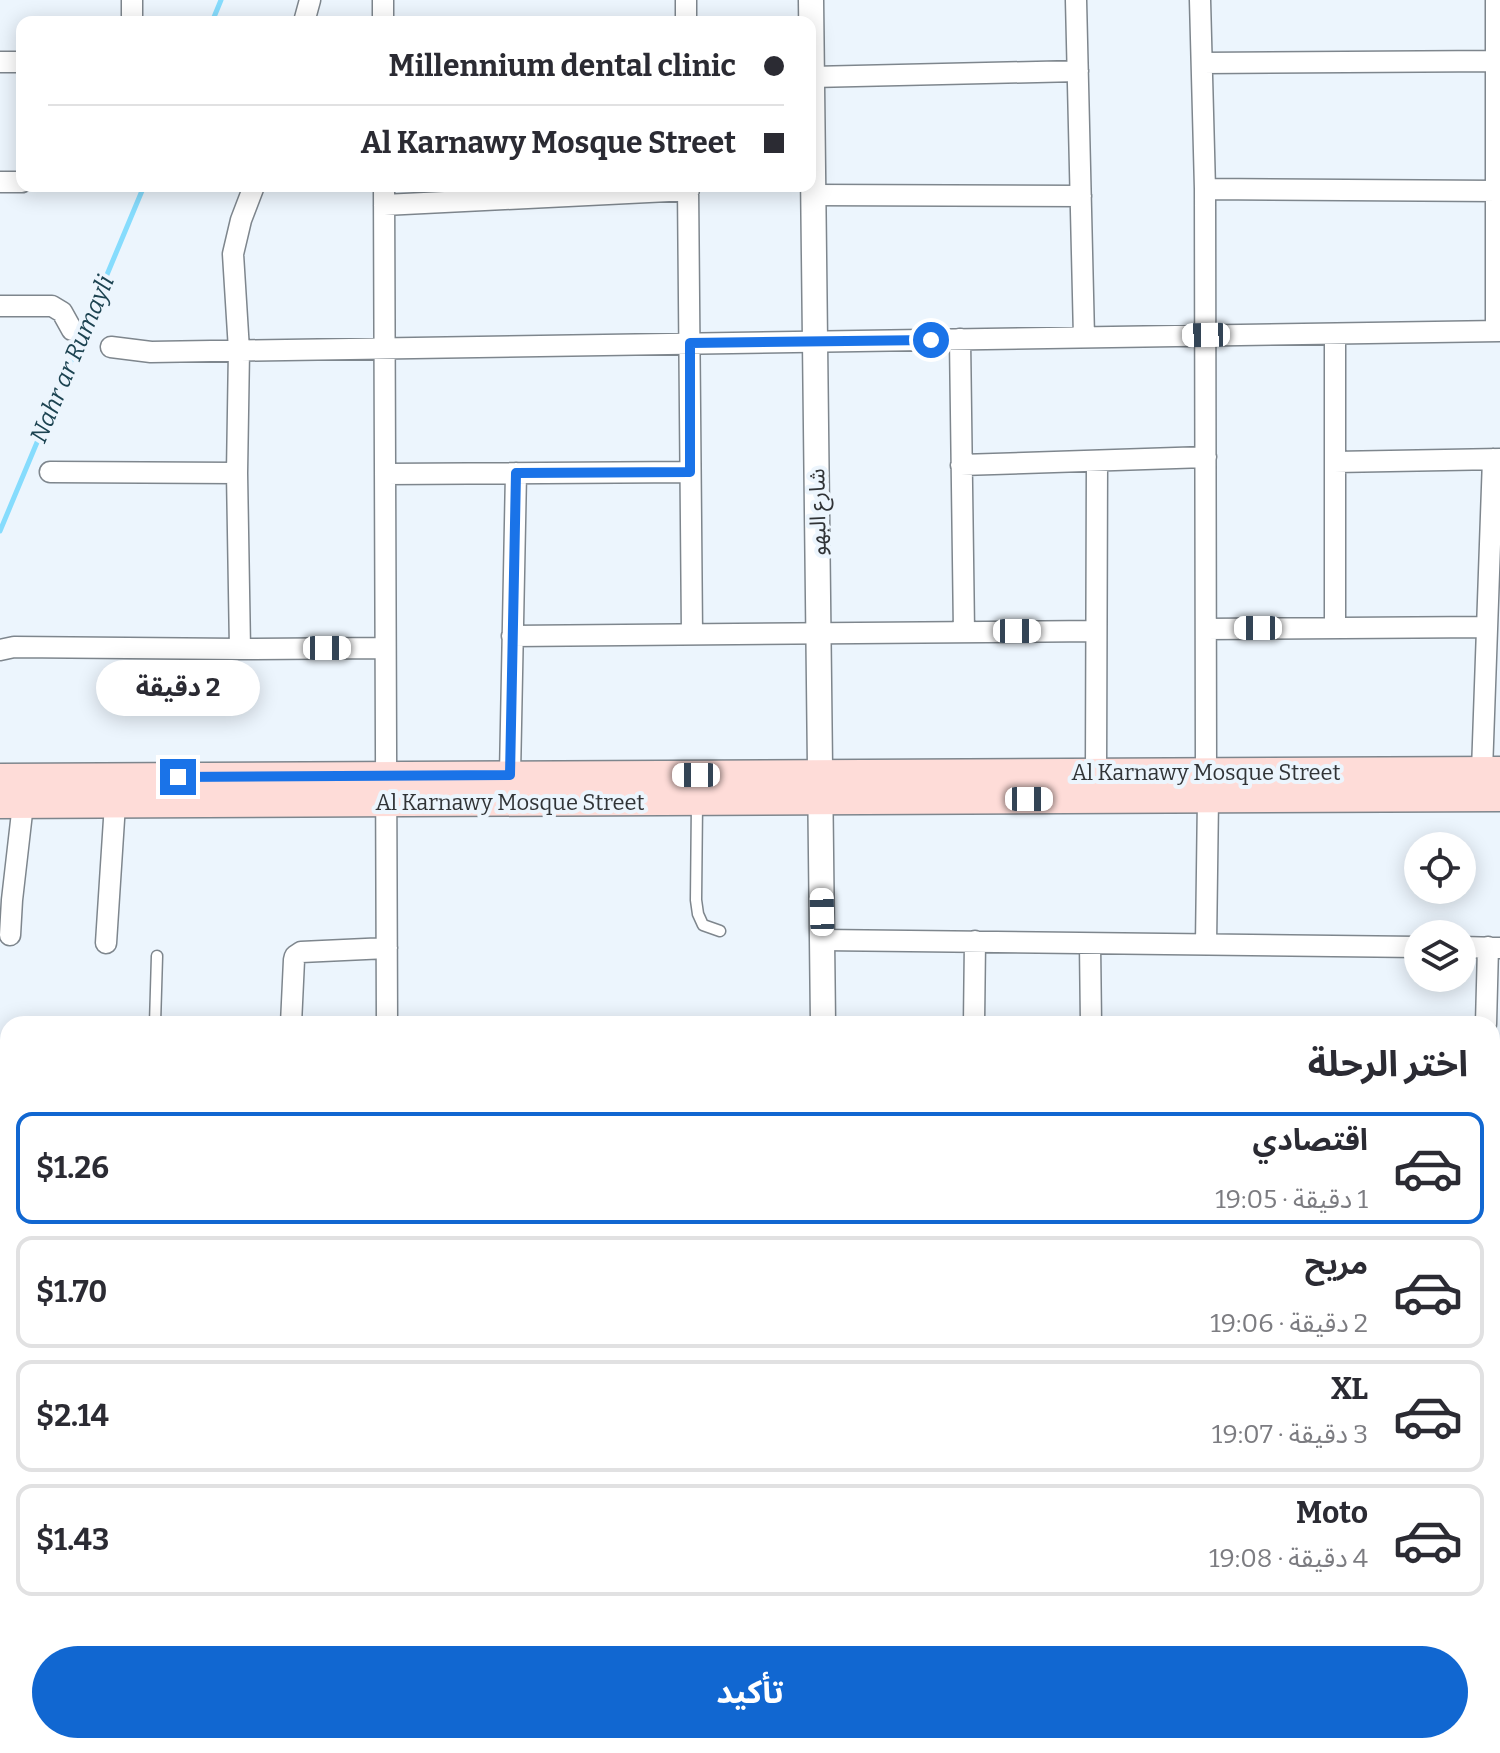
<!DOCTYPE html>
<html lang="ar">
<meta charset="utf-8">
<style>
:root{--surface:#fff;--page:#f7f7f7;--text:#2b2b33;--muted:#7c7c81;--line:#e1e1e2;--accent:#1167d1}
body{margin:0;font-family:Bitter,"Noto Sans Arabic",serif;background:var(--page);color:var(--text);direction:rtl;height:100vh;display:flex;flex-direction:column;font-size:30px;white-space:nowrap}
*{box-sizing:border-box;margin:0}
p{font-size:26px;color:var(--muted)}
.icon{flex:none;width:44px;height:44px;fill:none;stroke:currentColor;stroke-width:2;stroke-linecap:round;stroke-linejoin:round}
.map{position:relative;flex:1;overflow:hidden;direction:ltr}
.drawer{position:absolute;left:0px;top:1016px;width:1500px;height:738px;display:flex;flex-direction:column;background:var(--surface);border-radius:24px 24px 0 0;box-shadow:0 4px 20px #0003;direction:rtl}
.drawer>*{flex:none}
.banner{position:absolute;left:16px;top:16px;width:800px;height:176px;border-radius:16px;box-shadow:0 4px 20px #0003;direction:rtl;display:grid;align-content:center;height:176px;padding:0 32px;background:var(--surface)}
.tools{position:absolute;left:1404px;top:832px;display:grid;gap:16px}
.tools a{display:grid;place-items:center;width:72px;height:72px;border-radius:50%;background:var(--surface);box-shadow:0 4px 20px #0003;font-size:40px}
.end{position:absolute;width:36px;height:36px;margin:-18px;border:10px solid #1a73e8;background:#fff;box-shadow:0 0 0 4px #fff}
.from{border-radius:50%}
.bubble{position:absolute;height:56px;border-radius:28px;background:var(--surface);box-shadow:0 4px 20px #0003;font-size:26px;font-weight:700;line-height:56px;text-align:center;direction:rtl}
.car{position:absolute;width:24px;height:48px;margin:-24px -12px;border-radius:10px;box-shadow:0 0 6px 2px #0007;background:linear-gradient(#fff 24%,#345 0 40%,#fff 0 76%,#345 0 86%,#fff 0)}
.banner b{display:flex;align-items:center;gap:28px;height:76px;font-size:30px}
.banner b+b{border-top:2px solid var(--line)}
.banner i{width:20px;height:20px;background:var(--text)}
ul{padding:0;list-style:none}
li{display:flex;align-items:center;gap:24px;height:112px;margin:0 16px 12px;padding:0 16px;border:4px solid var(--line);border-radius:16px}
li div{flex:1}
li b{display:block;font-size:30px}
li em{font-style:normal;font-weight:700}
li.on{border-color:var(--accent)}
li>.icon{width:72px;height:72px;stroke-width:1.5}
h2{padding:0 32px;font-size:36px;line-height:96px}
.button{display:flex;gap:16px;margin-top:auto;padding:16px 32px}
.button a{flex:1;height:92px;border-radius:48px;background:var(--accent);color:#fff;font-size:32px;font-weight:700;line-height:92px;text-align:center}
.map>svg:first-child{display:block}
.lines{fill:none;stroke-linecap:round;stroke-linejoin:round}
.stream{stroke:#86dcfd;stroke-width:5}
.service-casing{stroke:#7e868d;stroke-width:13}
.minor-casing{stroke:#7e868d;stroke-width:23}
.tertiary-casing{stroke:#7e868d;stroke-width:27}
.secondary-casing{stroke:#7e868d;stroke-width:31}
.service{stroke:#fff;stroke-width:10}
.minor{stroke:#fff;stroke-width:20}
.tertiary{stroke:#fff;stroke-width:24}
.secondary{stroke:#fedcd8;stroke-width:28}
.route{stroke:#1a73e8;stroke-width:10}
.labels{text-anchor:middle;stroke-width:8;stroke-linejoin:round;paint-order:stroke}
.street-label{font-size:22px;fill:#303336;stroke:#ecf5fd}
.water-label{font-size:24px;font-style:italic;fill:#1c4351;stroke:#ecf5fd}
</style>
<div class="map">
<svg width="1500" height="1753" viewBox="0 0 1500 1753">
<rect width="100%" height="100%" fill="#ecf5fd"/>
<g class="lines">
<path class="stream" d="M212,22L221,0
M0,531L144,186"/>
<defs>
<path id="service" d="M697,803L696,900L698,914L703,925L720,931
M155,1024L157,956"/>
<path id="minor" d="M383,0V22
M686,0V22
M1076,0L1084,337
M1200,0L1205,189L1206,772
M1496,0V331
M132,22V0
M304,22L310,0
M0,62H22
M1202,63L1496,61
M812,77L1078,71
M0,182H22
M384,186L387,1024
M688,186L692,634
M1205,189L1497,191
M813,195L1081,196
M384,205L689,190
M0,306H52L62,312L72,330
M1335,335V628
M960,339L964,632
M111,347L151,352L1500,331
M1335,462L1500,459
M961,465L1206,457
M50,472L237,473
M385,474L690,472
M1206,629L1487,627
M512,636L1096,631
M240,649L237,473L239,350L233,254L241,220L254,186
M0,650L14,647L240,649L385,648
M1482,771L1493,459
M1096,773L1097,461
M510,775L516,473
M10,935L12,900L23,804
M822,940L1418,947
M106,943L115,804
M1090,944L1091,1024
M1206,944L1208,798
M1462,947L1500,948
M291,1024L294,960L295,956L301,952L387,948
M974,1024L975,941
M1486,1024L1488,947
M0,1168H8
M1492,1196H1500
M0,1468L8,1469
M1492,1578L1500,1579
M0,1686L6,1753
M390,1746V1753
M531,1746V1753
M687,1746L688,1753
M981,1753V1746
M1482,1753V1746"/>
<path id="tertiary" d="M811,0L823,1024
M0,1628H8
M1492,1715L1500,1716
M832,1746V1753"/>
<path id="secondary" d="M0,778L1500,771
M0,804L1500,797"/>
</defs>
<use href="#service" class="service-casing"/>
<use href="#minor" class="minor-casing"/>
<use href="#tertiary" class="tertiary-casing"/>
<use href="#secondary" class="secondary-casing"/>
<use href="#service" class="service"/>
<use href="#minor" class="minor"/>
<use href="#tertiary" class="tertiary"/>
<use href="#secondary" class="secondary"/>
</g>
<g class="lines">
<path class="route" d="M178,777L510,775L516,473L690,472V343L931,340"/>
</g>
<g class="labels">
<g class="street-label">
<text transform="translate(817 512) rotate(-91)" y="8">شارع البهو</text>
<text x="1206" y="780">Al Karnawy Mosque Street</text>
<text x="510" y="810">Al Karnawy Mosque Street</text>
</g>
<g class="water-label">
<text transform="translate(72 359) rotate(-67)" y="8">Nahr ar Rumayli</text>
</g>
</g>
</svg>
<div class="tools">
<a><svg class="icon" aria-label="locate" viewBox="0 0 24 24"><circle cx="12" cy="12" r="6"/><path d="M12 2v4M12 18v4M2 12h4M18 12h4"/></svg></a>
<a><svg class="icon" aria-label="layers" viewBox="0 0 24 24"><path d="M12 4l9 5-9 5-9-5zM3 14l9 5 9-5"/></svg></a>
</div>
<i class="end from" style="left:931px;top:340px"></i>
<i class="end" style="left:178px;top:777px"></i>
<div class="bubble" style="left:96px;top:660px;width:164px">2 دقيقة</div>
<i class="car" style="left:1206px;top:335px;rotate:269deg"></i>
<i class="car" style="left:1258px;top:628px;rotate:270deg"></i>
<i class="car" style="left:1017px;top:631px;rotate:90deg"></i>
<i class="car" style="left:327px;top:648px;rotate:90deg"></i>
<i class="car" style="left:696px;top:775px;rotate:270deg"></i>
<i class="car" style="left:1029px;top:799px;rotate:90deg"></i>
<i class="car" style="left:822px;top:912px;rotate:359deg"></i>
<div class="banner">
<b><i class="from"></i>Millennium dental clinic</b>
<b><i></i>Al Karnawy Mosque Street</b>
</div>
<section class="drawer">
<h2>اختر الرحلة</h2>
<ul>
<li class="on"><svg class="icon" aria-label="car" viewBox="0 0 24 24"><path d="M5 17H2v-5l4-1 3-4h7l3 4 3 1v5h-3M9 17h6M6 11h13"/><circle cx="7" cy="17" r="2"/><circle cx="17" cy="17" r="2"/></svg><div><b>اقتصادي</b><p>1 دقيقة · 19:05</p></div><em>$1.26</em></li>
<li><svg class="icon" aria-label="car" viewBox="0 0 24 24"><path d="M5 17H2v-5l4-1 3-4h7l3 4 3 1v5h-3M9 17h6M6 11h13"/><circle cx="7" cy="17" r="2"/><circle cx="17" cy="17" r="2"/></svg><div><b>مريح</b><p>2 دقيقة · 19:06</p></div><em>$1.70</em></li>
<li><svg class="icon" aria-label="car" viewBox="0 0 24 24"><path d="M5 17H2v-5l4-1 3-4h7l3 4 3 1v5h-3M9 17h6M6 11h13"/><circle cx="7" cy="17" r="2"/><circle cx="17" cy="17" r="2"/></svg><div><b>XL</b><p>3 دقيقة · 19:07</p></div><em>$2.14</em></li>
<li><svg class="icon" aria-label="car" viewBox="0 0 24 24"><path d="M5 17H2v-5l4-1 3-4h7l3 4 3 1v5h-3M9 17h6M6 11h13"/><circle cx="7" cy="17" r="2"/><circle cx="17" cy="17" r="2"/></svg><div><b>Moto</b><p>4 دقيقة · 19:08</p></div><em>$1.43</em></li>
</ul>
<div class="button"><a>تأكيد</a></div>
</section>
</div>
